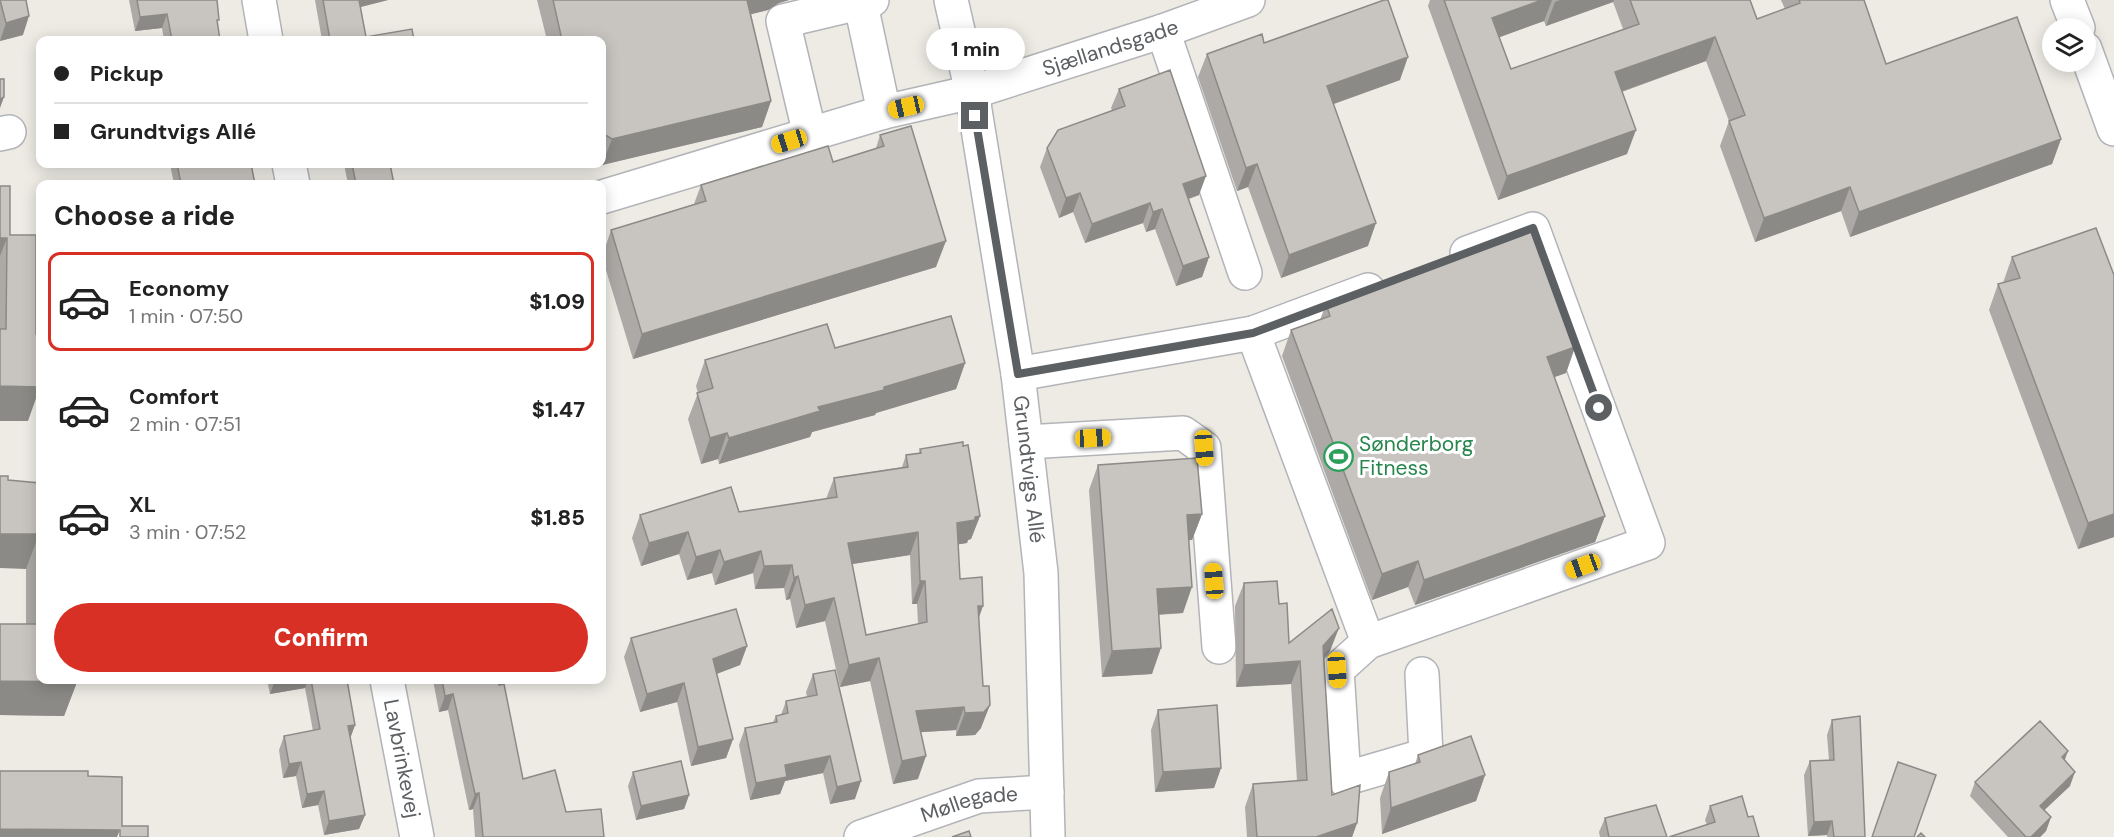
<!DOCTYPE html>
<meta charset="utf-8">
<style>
:root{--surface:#fff;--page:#f6f6f6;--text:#222;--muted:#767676;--line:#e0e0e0;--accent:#d93025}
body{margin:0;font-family:"DM Sans",sans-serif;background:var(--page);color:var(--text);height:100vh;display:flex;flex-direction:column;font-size:22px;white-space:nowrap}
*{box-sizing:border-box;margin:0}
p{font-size:20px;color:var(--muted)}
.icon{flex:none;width:33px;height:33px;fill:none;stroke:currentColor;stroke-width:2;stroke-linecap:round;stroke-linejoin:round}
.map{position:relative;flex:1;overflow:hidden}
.side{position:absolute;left:36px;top:180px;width:570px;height:504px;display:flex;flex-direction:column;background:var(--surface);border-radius:12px;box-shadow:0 3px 15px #0003}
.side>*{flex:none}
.top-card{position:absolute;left:36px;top:36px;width:570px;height:132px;border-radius:12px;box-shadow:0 3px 15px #0003;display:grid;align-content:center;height:132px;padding:0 18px;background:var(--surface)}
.buttons{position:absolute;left:2042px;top:18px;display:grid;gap:12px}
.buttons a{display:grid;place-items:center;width:54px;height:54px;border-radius:50%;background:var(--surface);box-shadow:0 3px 15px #0003;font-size:30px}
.end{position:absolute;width:27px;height:27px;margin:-14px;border:8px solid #5c6063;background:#fff;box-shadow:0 0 0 3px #fff}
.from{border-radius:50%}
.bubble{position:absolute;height:42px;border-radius:21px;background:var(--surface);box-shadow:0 3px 15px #0003;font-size:20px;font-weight:800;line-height:42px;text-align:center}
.car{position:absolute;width:18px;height:36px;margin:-18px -9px;border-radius:8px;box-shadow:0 0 4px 2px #0007;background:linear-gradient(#f5c518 24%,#345 0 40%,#f5c518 0 76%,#345 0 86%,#f5c518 0)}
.top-card b{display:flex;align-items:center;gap:21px;height:57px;font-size:22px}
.top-card b+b{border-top:2px solid var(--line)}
.top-card i{width:15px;height:15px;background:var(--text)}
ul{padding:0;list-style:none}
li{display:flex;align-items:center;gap:18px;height:99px;margin:0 12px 9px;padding:0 6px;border:3px solid transparent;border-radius:12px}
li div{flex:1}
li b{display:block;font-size:22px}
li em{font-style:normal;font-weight:800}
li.on{border-color:var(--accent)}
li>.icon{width:54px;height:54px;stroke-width:1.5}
h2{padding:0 18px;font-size:27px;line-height:72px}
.action{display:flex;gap:12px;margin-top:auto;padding:12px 18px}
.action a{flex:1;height:69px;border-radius:36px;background:var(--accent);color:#fff;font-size:24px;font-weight:800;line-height:69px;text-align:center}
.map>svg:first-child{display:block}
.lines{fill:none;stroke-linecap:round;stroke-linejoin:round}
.minor-casing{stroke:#b2b4b8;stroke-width:36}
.minor{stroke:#fff;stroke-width:33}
.wall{fill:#aca9a6;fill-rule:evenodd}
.shaded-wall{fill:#8c8a87}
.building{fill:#c8c5c1;stroke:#8c8a87;stroke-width:1.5;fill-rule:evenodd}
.route{stroke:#5c6063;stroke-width:8}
.labels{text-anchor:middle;stroke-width:6;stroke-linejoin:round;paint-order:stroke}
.street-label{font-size:21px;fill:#5c6063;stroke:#fff}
.leisure-label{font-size:21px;fill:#27864d;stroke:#fff;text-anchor:start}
</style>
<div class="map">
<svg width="2114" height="837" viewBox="0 0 2114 837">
<rect width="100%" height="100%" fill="#edebe4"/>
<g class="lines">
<defs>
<g id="minor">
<path d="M259,0L266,40"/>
<path d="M860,0L884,112"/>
<path id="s1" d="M951,0L972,92L1018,374L1041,573L1048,837"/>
<path d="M2067,0L2078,28"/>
<path d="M1163,31L1245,273"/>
<path d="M2085,49L2114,129"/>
<path d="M0,134L9,132"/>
<path d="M810,135L783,21L872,0"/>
<path d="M289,164L293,184"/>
<path id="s2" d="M602,197L884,112L972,92L1163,31L1248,0"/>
<path d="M1253,333L1368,642L1648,543L1533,229L1467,253"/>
<path d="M1018,374L1253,333L1368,290"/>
<path d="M1026,442L1183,433L1204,448L1219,647"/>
<path d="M1368,642L1337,670L1344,779L1426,755L1422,674"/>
<path id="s3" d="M387,680L417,837"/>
<path id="s4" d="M861,837L979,796L1047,792"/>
</g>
</defs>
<use href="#minor" class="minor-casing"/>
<use href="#minor" class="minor"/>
</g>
<path class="wall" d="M0,0L23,35L0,41Z
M129,0H217V25L220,40H164L162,28L135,31Z
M315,0H388L360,7L366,37L414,40H322Z
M537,0H789L779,3L768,10L751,14L771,101L762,127L602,165L600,164H602V40H547Z
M1430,0H1750L1757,19L1785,9L1781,0H1864L1886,64L2061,139L2052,164L1850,237L1841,211L1755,242L1720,146L1729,121L1706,61L1622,92L1627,154L1498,200L1428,6ZM1613,2L1623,29L1511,69L1499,37L1544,21L1546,26Z
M1264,43L1400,80L1334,104L1368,246L1281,278L1248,187L1237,191L1198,77L1207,54Z
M1119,89L1199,195L1189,199L1209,257L1202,277L1176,286L1155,229L1146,232L1143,223L1085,243L1073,212L1059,218L1040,167L1047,148L1112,110L1111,108Z
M880,135L936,267L633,359L602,257L611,230L694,204L701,185L833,162L876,148Z
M170,164H251L255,184H174Z
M344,164H390L394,184H348Z
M0,186L10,235L28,421H0Z
M2012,257L2114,537L2078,549L1989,310L1998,284L2003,283Z
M1326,304L1575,347L1566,373L1554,377L1605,516L1595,542L1415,605L1408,587L1372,600L1282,356L1291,330L1320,320Z
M835,348L965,363L956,389L876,413L875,415L812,432L810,437L719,464L718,459L701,464L688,419L698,393L696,386L705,360Z
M920,449L980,516L971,539L968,540L967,543L958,544L960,579L979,618L981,728L975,735L956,736V730L921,732L918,779L893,784L870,681L840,687L825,621L796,628L790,599L786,600L784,588L755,589L753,573L715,585L712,573L687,580L679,554L641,566L632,538L640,515L739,512L826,499L834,478L902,467L906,455L919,453ZM910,555L912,604H917L918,624L866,635L852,564Z
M1098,465L1202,514L1192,540H1189L1183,613L1159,615L1152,674L1102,677L1089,490Z
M8,480L40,483L77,682L64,716L0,715V624H26V569Z
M1244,583L1279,604L1289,643L1330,651L1324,658L1332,795L1357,823L1352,837H1247L1245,807L1253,784L1297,781L1291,684L1236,687L1235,606Z
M631,638L747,646L740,665L716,674L733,739L726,758L691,766L677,702L640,712L624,657Z
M813,674L855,799L830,804L823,773L785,781L780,794L750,800L739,745L745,728L773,722L776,716L781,715L786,701L807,697L806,692Z
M267,680H347L355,725L350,738L365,815L359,829L324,835L318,805L302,808L296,776L283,778L279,750L284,736L313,731L305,688L270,694Z
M433,680H498L523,779L566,812L604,837H475L473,809L469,810L448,710L439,712Z
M1158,710L1221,768L1214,788L1155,792L1151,730Z
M1832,720L1865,837H1827V835L1808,836L1804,775L1810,761L1829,760L1827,735Z
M1418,755L1485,775L1476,801L1382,834L1380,798L1389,772L1415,764Z
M633,772L689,795L684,809L636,820L628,786Z
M1975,782L2070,786L2044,810L2051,817L2046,831L2040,837H2008L1970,796Z
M1710,806L1748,817L1707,825L1705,820Z
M1605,818L1667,837H1600L1599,832Z"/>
<path class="shaded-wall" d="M356,0H388L353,9Z
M745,0H789L779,3L768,10L744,16Z
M1542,0H1552L1544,21L1484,43L1492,18Z
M1560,0H1614L1613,2L1546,26L1555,2Z
M167,14L162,28L135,31L140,17Z
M29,16L23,35L0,41L6,23Z
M1715,37L1706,61L1606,97L1615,72Z
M1408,57L1400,80L1319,109L1327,86Z
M4,97L0,108V99Z
M771,101L762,127L602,165L612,139Z
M1636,130L1627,154L1498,200L1507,176Z
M2061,139L2052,164L1850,237L1859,212Z
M1257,164L1248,187L1237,191L1246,168Z
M1206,176L1199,195L1176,203L1183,184Z
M1850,187L1841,211L1755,242L1764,218Z
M1080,193L1073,212L1059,218L1066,198Z
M1150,203L1143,223L1085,243L1092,224Z
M1162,209L1155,229L1146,232L1153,212Z
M1376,223L1368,246L1281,278L1289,255Z
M0,238H7L0,256Z
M946,241L936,267L633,359L642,334Z
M1209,257L1202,277L1176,286L1183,266Z
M1575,347L1566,373L1538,383L1547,357Z
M965,363L956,389L876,413L875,415L812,432L810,437L719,464L729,438L818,407Z
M0,386L40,387L28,421H0Z
M727,433L718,459L701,464L710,438Z
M1202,514L1192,540L1178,541L1187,515Z
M2114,514V537L2078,549L2088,523Z
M980,516L971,539L968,540L967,543L949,546L957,523Z
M1605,516L1595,542L1415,605L1424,580Z
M688,532L679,554L641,566L649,543Z
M918,532L910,555L840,566L848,543Z
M0,534H39L26,569L0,568Z
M720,550L712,573L687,580L696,557Z
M761,551L753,573L715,585L724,562Z
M1418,561L1408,587L1372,600L1382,574Z
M792,565L784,588L755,589L764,566Z
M798,576L790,599L786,600L794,578Z
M920,581H925L917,604H912Z
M1192,587L1183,613L1148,615L1157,589Z
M834,598L825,621L796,628L805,605Z
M978,606H983L975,629Z
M1339,628L1330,651L1315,668L1323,646Z
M747,646L740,665L706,678L713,659Z
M1161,648L1152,674L1102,677L1112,651Z
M879,658L870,681L840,687L849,665Z
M1300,661L1291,684L1236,687L1244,665Z
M275,680H308L305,688L270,694Z
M0,681L77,682L64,716L0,715Z
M684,683L677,702L640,712L647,694Z
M453,694L448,710L439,712L445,696Z
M990,705L981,728L975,735L956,736L965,713Z
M964,707L956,730L908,733L916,711Z
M355,725L350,739L348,726Z
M733,739L726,758L691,766L698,747Z
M2068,751L2063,765L2062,757Z
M830,756L823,773L785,781L780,794L750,800L756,783L785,765Z
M926,756L918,779L893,784L902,761Z
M301,762L296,776L283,778L289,764Z
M1221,768L1214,788L1155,792L1163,772Z
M2075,772L2070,786L2035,819L2040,806Z
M1485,775L1476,801L1382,834L1391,808Z
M861,781L855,799L830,804L837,787Z
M324,791L318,805L302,808L307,794Z
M479,793L473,809L469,810L475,794Z
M689,795L684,809L636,820L641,806Z
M365,815L359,829L324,835L329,821Z
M2051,817L2046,831L2040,837H2031Z
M1832,821L1827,835L1808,836L1814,822Z
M1357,823L1352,837H1316Z
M0,829L120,830L117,837H0Z"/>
<path class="building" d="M0,0H26L29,16L6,23Z
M137,0H217L219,20H217L220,40H172L167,14L140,17Z
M323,0H359L366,37L412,29L414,40H330Z
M553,0H747L771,101L612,139L602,133V40H562Z
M1384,0H1388L1408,57L1327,86L1376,223L1289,255L1257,164L1246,168L1207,54L1262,34L1264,43Z
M1444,0H1542L1492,18L1511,69L1639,24L1630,0H1750L1757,19L1800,3L1799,0H1864L1886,64L2017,17L2061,139L1859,212L1850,187L1764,218L1729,121L1745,115L1715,37L1615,72L1636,130L1507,176Z
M1170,70L1206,176L1183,184L1209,257L1183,266L1162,209L1153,212L1150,203L1092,224L1080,193L1066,198L1047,148L1058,130L1125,106L1119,89Z
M0,79H4V97L0,99Z
M911,126L946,241L642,334L611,230L706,201L701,185L828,146L833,162L884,146L880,135Z
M177,164H251L255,184H181Z
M352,164H390L394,184H356Z
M0,186H10V235H36V334H40V387L0,386V329H6L7,238H0Z
M2096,228L2114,275V514L2088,523L1998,284L2020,278L2012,257Z
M1532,229L1575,347L1547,357L1605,516L1424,580L1418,561L1382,574L1291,330L1330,316L1326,304Z
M951,316L965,363L884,387V390L818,407L820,411L729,438L727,433L710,438L697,393L713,388L705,360L827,324L835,348Z
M963,442V446L968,445L980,516L975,517V520L957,523L960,579L982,577L983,606H978L983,686H989L990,705L984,712L965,713L964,707L916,711L926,756L902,761L879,658L849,665L834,598L805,605L798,576L794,578L792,565L764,566L761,551L724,562L720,550L696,557L688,532L649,543L640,515L731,487L739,512L837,497L834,478L908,467L906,455L921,453L920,449ZM918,532L920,581H925L927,622L866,635L848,543Z
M1197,458L1202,514L1187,515L1192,587L1157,589L1161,648L1112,651L1098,465Z
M0,476H8V480L40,483V680H77V682L0,681V624H37L39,534H0Z
M1277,581L1279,604L1287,603L1289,643L1332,609L1339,628L1323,646L1332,795L1360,785L1357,823L1316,837H1257L1253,784L1307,780L1300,661L1244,665V583Z
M736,609L747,646L713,659L733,739L698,747L684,683L647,694L631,638Z
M835,670L861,781L837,787L830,756L785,765L787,777L756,783L745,728L777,722L776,716L788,713L786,701L817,695L813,674Z
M311,680H347L355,725L348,726L365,815L329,821L324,791L307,794L301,762L289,764L284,736L320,729Z
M442,680H498L499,685L504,684L523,779L555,770L566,812L601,809L604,837H483L479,793L475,794L453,694L445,696Z
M1217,705L1221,768L1163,772L1158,710Z
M1860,716L1865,837H1834L1832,821L1814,822L1810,761L1834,760L1832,720Z
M2040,721L2068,751L2062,757L2075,772L2040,806L2051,817L2031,837H2026L1975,782Z
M1471,736L1485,775L1391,808L1389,772L1420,762L1418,755Z
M681,761L689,795L641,806L633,772Z
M1898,762L1936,775L1914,837H1872Z
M0,771H88V776L122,777V826H148V837H120V830L0,829Z
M1742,796L1748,817L1753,816L1759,837H1669L1715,822L1710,806Z
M1656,805L1667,837H1609L1605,818Z
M969,831L971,837H952Z
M1921,833L1925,837H1917Z"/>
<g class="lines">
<path class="route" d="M975,116L1018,374L1253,333L1533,228L1599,408"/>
</g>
<defs>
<symbol id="stadium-ring" viewBox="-11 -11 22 22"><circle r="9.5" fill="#fff" stroke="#2e9e5b" stroke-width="1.5"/><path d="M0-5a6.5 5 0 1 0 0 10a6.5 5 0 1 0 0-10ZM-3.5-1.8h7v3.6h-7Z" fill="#2e9e5b"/></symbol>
</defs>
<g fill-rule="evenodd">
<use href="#stadium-ring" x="1322" y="440" width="33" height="33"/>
</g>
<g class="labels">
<g class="street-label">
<text dy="7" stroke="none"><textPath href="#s2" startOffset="530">Sjællandsgade</textPath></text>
<text dy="7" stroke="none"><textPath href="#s1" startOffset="476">Grundtvigs Allé</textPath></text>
<text dy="7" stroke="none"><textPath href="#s3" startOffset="80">Lavbrinkevej</textPath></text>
<text dy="7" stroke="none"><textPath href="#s4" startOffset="114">Møllegade</textPath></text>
</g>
<g class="leisure-label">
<text x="1359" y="451">Sønderborg<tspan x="1359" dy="24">Fitness</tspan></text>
</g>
</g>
</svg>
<div class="buttons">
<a><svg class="icon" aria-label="layers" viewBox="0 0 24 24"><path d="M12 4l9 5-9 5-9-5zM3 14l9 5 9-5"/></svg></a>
</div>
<i class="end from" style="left:1599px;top:408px"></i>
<i class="end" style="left:975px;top:116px"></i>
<div class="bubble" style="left:926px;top:28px;width:99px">1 min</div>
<i class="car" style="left:906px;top:107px;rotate:257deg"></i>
<i class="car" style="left:789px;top:141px;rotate:253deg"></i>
<i class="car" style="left:1093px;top:438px;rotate:87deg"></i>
<i class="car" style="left:1204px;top:448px;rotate:176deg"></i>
<i class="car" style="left:1583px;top:566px;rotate:250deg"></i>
<i class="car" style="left:1214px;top:581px;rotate:356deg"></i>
<i class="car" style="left:1337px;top:670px;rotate:176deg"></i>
<div class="top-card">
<b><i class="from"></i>Pickup</b>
<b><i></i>Grundtvigs Allé</b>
</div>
<section class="side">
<h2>Choose a ride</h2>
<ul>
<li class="on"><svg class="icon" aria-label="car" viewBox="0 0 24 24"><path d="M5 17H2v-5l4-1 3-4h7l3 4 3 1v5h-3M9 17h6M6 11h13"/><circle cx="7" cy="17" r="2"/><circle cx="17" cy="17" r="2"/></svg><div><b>Economy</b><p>1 min · 07:50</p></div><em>$1.09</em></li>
<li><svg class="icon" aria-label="car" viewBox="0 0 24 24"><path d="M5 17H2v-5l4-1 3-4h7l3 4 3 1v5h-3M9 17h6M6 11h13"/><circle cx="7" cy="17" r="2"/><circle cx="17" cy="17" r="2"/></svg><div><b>Comfort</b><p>2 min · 07:51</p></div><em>$1.47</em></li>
<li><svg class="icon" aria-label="car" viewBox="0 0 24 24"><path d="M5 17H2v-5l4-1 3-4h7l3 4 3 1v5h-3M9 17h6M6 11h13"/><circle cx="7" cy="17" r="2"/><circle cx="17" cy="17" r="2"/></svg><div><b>XL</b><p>3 min · 07:52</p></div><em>$1.85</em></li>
</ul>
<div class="action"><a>Confirm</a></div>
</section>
</div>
